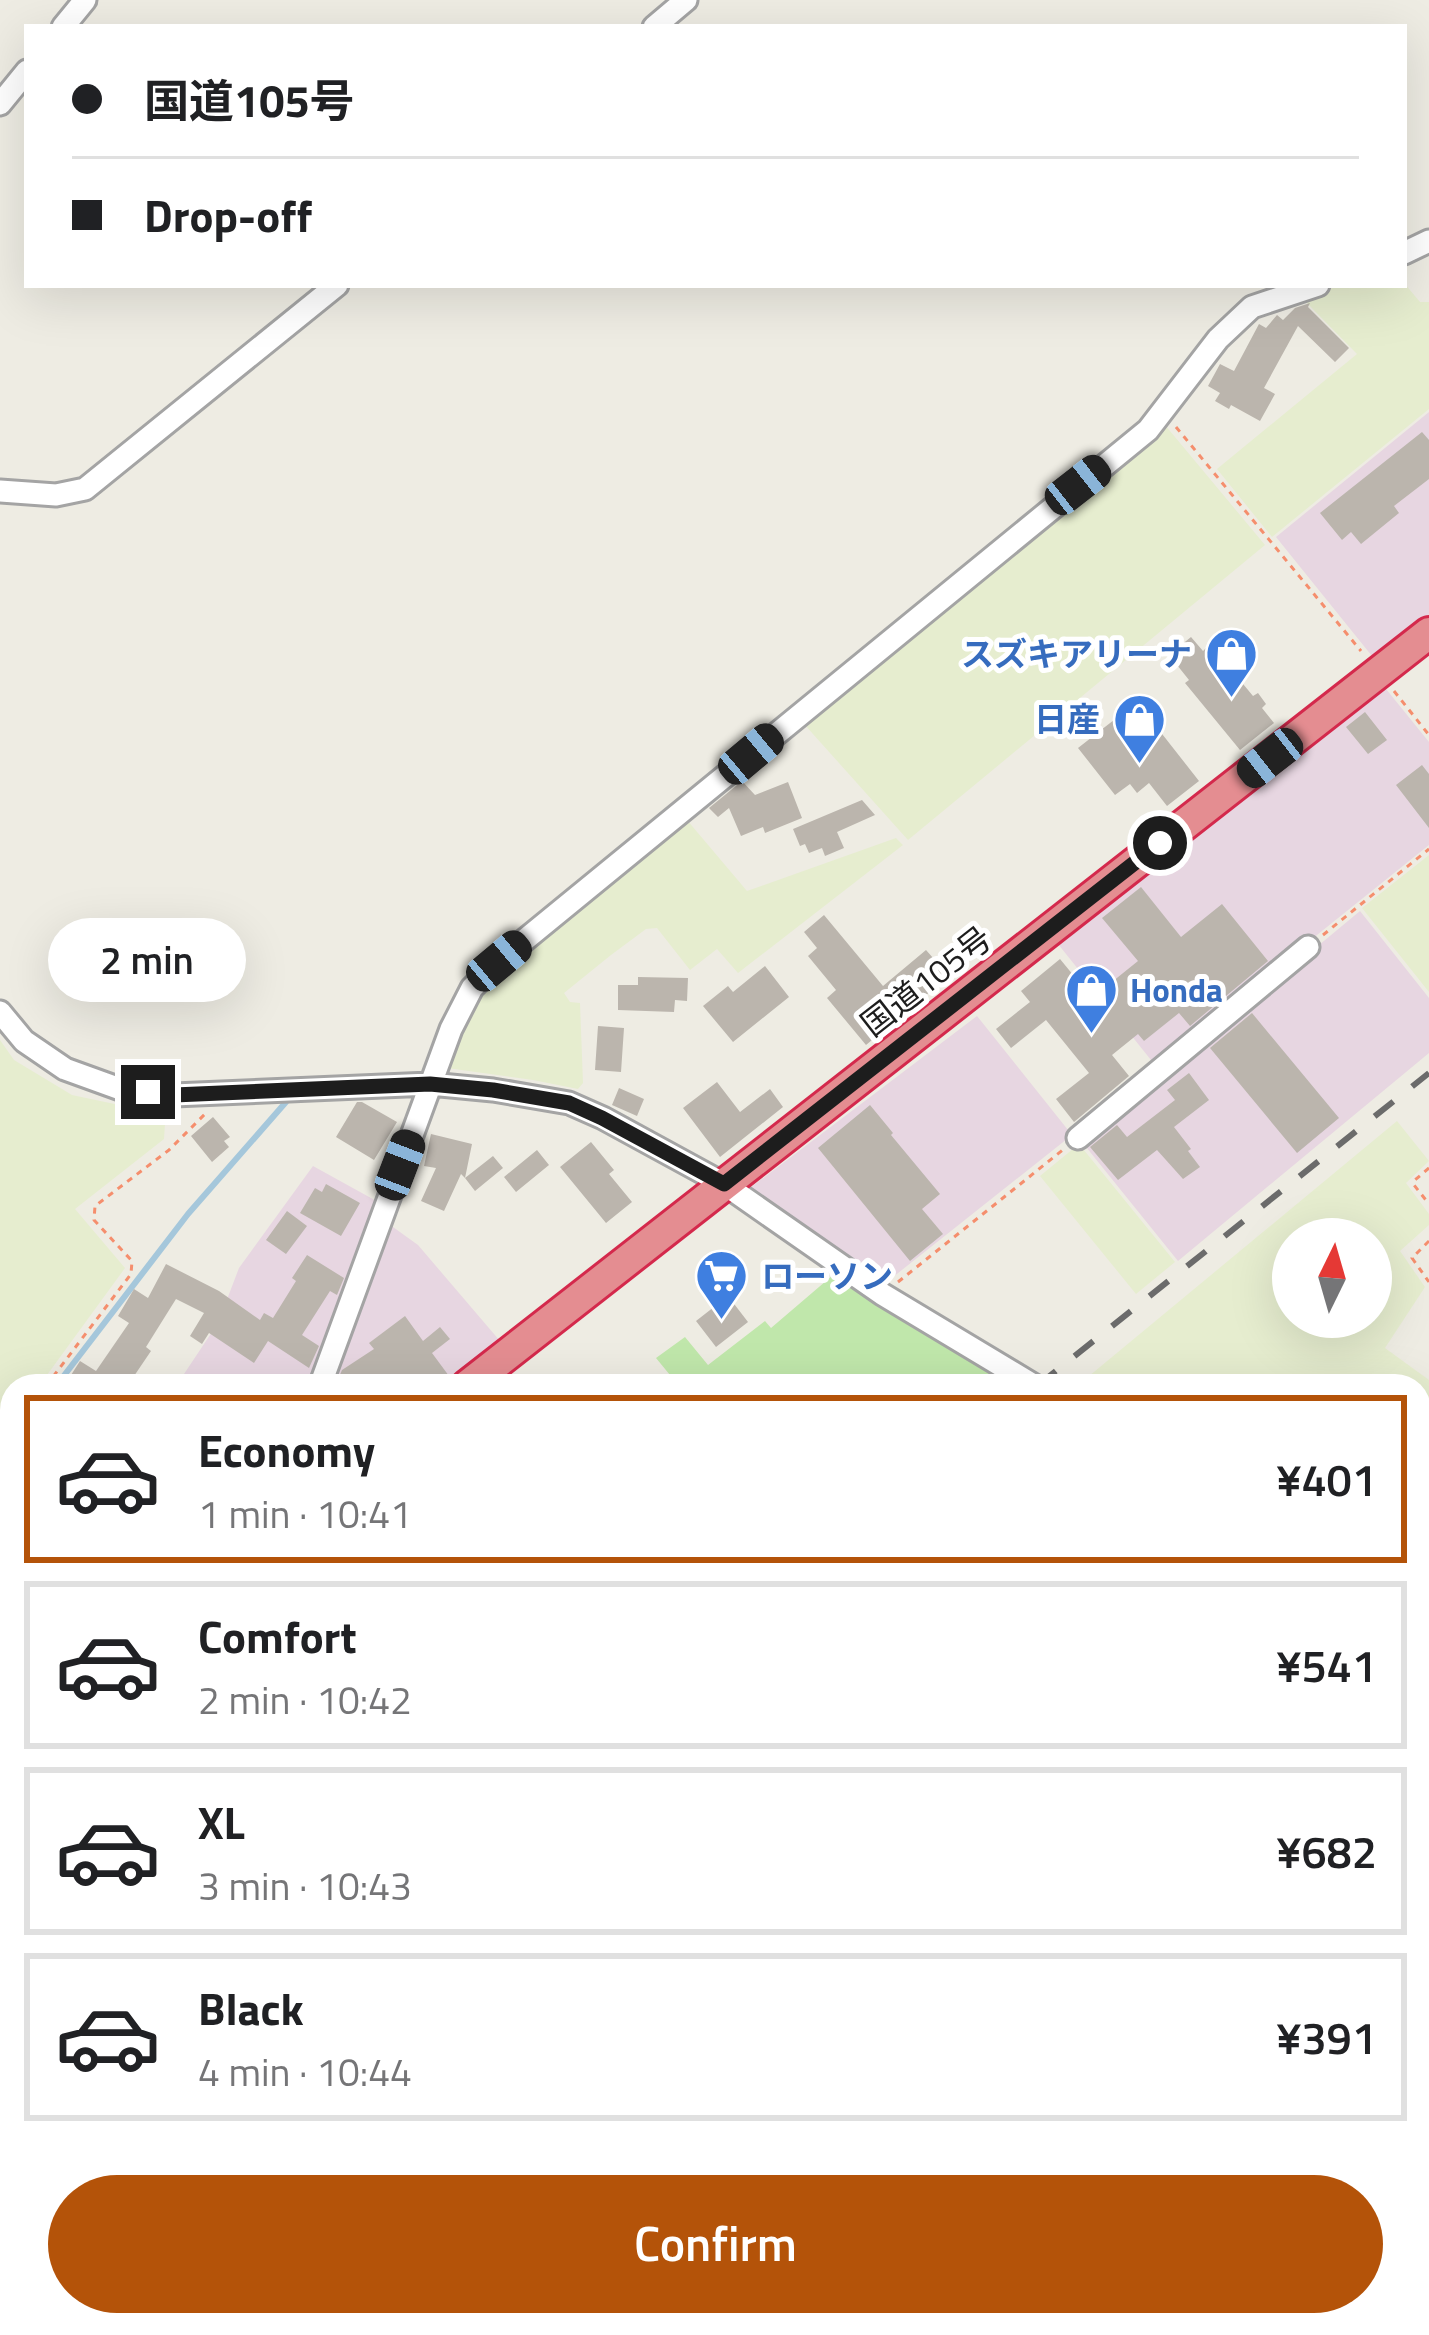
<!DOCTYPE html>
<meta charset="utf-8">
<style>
:root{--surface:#fff;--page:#f6f6f6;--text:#202124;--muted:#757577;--line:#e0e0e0;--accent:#b45309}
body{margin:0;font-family:"Titillium Web","Noto Sans JP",sans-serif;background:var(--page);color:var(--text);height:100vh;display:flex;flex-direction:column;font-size:45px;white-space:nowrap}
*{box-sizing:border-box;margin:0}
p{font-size:39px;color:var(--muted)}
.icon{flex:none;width:66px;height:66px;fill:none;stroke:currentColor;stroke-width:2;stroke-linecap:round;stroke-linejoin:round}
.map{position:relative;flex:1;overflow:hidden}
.details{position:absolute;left:0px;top:1374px;width:1431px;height:963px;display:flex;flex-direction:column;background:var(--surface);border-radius:36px 36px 0 0;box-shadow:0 12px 48px #0002}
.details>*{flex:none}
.hud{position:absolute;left:24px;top:24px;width:1383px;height:264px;border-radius:0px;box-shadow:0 12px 48px #0002;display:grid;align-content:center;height:264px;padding:0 48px;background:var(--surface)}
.needle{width:78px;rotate:5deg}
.buttons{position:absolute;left:1272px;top:1218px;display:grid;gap:24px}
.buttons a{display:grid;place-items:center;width:120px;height:120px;border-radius:50%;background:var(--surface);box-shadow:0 12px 48px #0002;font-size:60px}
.end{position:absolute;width:54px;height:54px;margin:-27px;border:15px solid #1d1d1d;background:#fff;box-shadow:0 0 0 6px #fff}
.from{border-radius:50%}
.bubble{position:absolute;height:84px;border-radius:42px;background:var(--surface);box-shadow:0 12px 48px #0002;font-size:39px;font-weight:600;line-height:84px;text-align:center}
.car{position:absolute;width:36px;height:72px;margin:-36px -18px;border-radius:15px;box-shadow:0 0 9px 3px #0007;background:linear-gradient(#222 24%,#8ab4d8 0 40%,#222 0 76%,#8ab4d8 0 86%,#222 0)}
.hud b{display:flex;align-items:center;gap:42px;height:114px;font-size:45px}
.hud b+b{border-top:3px solid var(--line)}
.hud i{width:30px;height:30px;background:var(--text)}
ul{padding:21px 0 0;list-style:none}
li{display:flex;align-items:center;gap:36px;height:168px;margin:0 24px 18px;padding:0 24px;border:6px solid var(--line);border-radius:0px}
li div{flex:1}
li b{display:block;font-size:45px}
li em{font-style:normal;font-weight:600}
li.selected{border-color:var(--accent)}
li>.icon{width:108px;height:108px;stroke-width:1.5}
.cta{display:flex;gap:24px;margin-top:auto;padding:24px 48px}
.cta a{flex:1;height:138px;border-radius:72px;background:var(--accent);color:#fff;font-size:48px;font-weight:600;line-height:138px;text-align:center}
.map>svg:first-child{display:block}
.industrial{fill:#e7d6e1}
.farmland{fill:#e6edcf;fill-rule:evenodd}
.grass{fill:#c0e7ab}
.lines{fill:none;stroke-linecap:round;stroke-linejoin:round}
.stream{stroke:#a5c7db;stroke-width:6}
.building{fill:#bbb5ad}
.minor-casing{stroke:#a4a4a4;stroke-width:27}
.highway-casing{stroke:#d4294c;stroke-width:36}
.path{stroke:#f58e6d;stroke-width:3;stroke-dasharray:6 6;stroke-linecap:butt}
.minor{stroke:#fff;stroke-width:21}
.highway{stroke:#e48d91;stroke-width:30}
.rail{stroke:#6b6b6b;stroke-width:6;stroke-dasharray:24 24;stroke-linecap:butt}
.route{stroke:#1d1d1d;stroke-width:15}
.labels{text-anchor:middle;stroke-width:10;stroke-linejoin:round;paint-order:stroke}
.shop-label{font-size:33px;font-weight:bold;fill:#366cbe;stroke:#fff;text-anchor:end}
.street-label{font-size:33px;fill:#1d1d1d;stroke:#fff}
</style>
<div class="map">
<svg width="1429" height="2335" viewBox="0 0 1429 2335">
<rect width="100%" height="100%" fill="#eeece3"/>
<path class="industrial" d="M1429,412V620L1376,661L1276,537Z
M1382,684L1429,742V845L1155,1065L1058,944Z
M1360,911L1429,998V1053L1178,1261L1082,1142Z
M977,1016L1072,1135L883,1285L746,1191Z
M313,1166L380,1203L312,1386H195L182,1377L218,1323L239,1268Z
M386,1222L418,1245L500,1341L445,1386H327Z
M12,1776V2065L0,2074V1785Z"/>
<path class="farmland" d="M1404,283L1420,302H1429V409L1272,537L1217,469L1357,354L1302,298L1342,285Z
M1165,425L1265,545L908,840L804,724Z
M687,820L747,891L896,838L903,845L738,973L717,949L690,970L657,928L646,929L611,955L564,993L570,1002L580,1003L583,1083L578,1089L533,1080L447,1068L477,994Z
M1429,855V992L1362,908Z
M0,1040L14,1060L72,1095L157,1113L165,1123L164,1139L75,1209L125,1268L39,1386H12V1424L0,1440Z
M1397,1121L1429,1161L1406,1183L1429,1214V1225L1400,1251L1425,1287L1385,1348L1429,1380V1585L1421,1614L1419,1613V1386H1077ZM1293,1239H1371V1317H1293Z
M1079,1144L1175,1262L1136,1294L1040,1176Z
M12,1459V1607L6,1609L0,1602V1470Z
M1419,1942L1429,1944V2033L1419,2075Z
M12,2070V2162L0,2148V2080Z
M1426,2142L1429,2143V2335H1379L1381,2325H1419V2169Z
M12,2269V2325H122L130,2335H0V2279Z
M145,2325H751L748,2335H154Z
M766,2325H1359L1357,2335H763Z"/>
<path class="grass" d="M833,1275L1010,1386H679L656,1358L685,1337L708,1365L765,1321L771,1328Z"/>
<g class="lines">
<path class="stream" d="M56,1386L188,1214L286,1102
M0,1463L12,1446"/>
</g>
<path class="building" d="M1310,303L1308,307L1349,348L1335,362L1298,326L1264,388L1275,394L1260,421L1231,405L1229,409L1215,401L1220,393L1208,386L1220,364L1234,371L1259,324L1266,328L1277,315L1283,320L1295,308Z
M1422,432L1429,440V479L1394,506L1399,513L1361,544L1351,532L1342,540L1320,513Z
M1191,637L1203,651L1206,648L1215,659L1219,655L1253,696L1258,693L1266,704L1262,708L1274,723L1240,750L1185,683L1189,680L1169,655Z
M1137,702L1199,781L1167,806L1149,783L1137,793L1130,784L1115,795L1078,748Z
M1365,712L1387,740L1368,754L1346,727Z
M1422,765L1429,774V828L1396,785Z
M742,781L755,795L788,782L802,818L765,833L763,827L741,836L729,808L718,817L709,808Z
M862,800L875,815L837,832L844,848L825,856L822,848L809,853L805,844L800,846L793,829Z
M1141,887L1181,937L1222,904L1268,961L1190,1026L1179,1013L1144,1041L1138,1034L1112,1055L1129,1076L1074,1122L1056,1099L1089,1073L1046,1020L1011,1048L996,1029L1030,1002L1021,991L1060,959L1092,998L1138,961L1102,918Z
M824,915L883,986L926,950L949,976L866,1045L827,998L836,990L808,956L817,948L804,932Z
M765,966L789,997L733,1042L703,1006L728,986L733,992Z
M638,977L688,978L687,1001L675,1000L674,1012L618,1010V985H638Z
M1252,1013L1339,1118L1297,1153L1210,1048Z
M598,1026L624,1028L621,1072L595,1070Z
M1189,1073L1209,1100L1174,1127L1191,1149L1188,1151L1200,1167L1183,1179L1157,1150L1118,1180L1090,1147L1117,1125L1127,1137L1175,1100L1167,1090Z
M717,1082L740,1112L770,1089L783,1107L720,1157L683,1108Z
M619,1088L644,1099L637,1116L612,1105Z
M357,1102H362L397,1122L374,1160L336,1137Z
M870,1105L893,1133L891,1135L940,1194L922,1209L943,1234L910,1261L818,1148Z
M213,1117L230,1137L224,1141L229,1147L212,1162L191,1136Z
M431,1134L472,1144L465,1178L461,1174L444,1211L421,1201L436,1168L424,1166Z
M591,1142L614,1170L609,1174L632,1202L606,1223L560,1167Z
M537,1150L549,1165L516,1192L504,1177Z
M493,1156L503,1168L475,1191L465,1178Z
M326,1184L360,1203L341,1236L300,1213L315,1188L322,1192Z
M287,1211L307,1226L286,1254L266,1240Z
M307,1255L344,1278L337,1295L330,1291L302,1335L319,1346L309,1368L268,1341L254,1363L209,1333L202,1344L190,1336L204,1313L176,1299L146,1347L151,1351L130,1382L127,1379L122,1386H64L80,1361L96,1371L129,1323L118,1316L134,1289L148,1298L166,1264L219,1291L260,1320L264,1313L273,1318L296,1281L292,1278Z
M728,1296L748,1322L716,1347L696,1321Z
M405,1316L423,1341L440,1327L450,1339L432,1353L449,1376L435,1386H345L339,1377L342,1370L374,1349L369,1343Z"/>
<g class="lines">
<defs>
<path id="minor" d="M63,27L85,0
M654,27L686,0
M0,104L27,71
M1404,253L1429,241
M0,491L56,495L85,489L337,285
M0,1012L24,1041L65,1069L123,1090L174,1095L430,1084L493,1090L569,1103L603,1118L724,1184L882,1294L1035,1386
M1078,1138L1308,947
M320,1386L451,1029L472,988L499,961L1148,430L1218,339L1252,307L1318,285
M1424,1629L1429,1618
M1419,2120L1429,2080
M0,2161L12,2176
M1368,2335L1370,2325"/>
<path id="highway" d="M467,1386L1429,633
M0,1755L12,1746"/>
</defs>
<use href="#minor" class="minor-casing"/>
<use href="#highway" class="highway-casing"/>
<path class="path" d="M1176,427L1361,651
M1394,691L1429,735
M1323,935L1429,849
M1429,1168L1415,1180L1414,1185L1429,1204
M1429,1241L1412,1258L1429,1282
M898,1282L1064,1149
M46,1386L131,1274L132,1261L94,1220L95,1206L169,1150L206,1113
M0,1450L12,1433
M0,2269L12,2259
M133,2325L141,2335
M757,2335L759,2325"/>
<use href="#minor" class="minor"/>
<use href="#highway" class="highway"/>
<path class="rail" d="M1037,1386L1429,1073
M0,2240L12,2230"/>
</g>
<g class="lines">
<path class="route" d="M148,1092L174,1095L430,1084L493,1090L569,1103L602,1118L724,1184L1160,843"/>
</g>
<defs>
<symbol id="shop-pin" viewBox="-11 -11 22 30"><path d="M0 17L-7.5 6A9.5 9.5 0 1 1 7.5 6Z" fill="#3f7fe0" stroke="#fff"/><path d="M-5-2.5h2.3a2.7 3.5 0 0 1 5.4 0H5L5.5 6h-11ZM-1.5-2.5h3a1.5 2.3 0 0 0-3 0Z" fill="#fff"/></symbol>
<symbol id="supermarket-pin" viewBox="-11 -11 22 30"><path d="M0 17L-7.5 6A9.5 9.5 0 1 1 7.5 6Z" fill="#3f7fe0" stroke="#fff"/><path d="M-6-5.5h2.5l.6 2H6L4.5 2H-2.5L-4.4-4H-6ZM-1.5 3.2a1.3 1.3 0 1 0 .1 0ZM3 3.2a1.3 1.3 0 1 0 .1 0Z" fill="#fff"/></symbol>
</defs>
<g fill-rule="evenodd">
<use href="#shop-pin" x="1202" y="624" width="59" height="81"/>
<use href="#shop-pin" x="1110" y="690" width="59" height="81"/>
<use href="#shop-pin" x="1062" y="960" width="59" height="81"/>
<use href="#supermarket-pin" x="692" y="1246" width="59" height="81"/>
</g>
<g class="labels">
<g class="shop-label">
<text x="1192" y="666">スズキアリーナ</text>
<text x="1100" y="731">日産</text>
<text x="1130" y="1002" text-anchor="start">Honda</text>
<text x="761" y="1288" text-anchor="start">ローソン</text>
</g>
<g class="street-label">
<text transform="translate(926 981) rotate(-38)" y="12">国道105号</text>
</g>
</g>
</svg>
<div class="buttons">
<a><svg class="needle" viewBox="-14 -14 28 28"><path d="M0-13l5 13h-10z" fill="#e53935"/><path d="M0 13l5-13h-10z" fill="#757577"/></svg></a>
</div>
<i class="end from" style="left:1160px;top:843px"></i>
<i class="end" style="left:148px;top:1092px"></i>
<div class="bubble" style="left:48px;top:918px;width:198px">2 min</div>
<i class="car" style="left:1078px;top:485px;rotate:52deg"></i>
<i class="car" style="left:751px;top:754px;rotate:50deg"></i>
<i class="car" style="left:1270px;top:758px;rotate:232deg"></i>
<i class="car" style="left:499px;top:961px;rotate:50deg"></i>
<i class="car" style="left:400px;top:1165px;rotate:21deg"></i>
<div class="hud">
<b><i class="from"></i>国道105号</b>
<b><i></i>Drop-off</b>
</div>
<section class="details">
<ul>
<li class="selected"><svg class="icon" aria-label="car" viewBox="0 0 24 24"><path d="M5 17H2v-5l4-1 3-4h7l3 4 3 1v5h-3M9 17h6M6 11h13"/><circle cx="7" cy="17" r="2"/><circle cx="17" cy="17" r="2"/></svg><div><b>Economy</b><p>1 min · 10:41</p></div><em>¥401</em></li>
<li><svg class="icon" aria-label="car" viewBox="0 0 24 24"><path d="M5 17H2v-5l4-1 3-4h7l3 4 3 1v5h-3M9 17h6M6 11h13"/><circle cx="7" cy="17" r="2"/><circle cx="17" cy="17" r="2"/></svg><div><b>Comfort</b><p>2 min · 10:42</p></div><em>¥541</em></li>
<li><svg class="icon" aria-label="car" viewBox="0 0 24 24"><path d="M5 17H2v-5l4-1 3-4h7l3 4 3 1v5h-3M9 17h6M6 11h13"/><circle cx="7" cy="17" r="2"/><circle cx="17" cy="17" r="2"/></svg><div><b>XL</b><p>3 min · 10:43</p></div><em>¥682</em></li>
<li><svg class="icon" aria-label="car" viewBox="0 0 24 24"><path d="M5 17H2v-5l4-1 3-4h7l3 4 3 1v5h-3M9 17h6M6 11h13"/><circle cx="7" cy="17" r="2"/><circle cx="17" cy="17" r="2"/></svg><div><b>Black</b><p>4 min · 10:44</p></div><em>¥391</em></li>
</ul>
<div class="cta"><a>Confirm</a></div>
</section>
</div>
